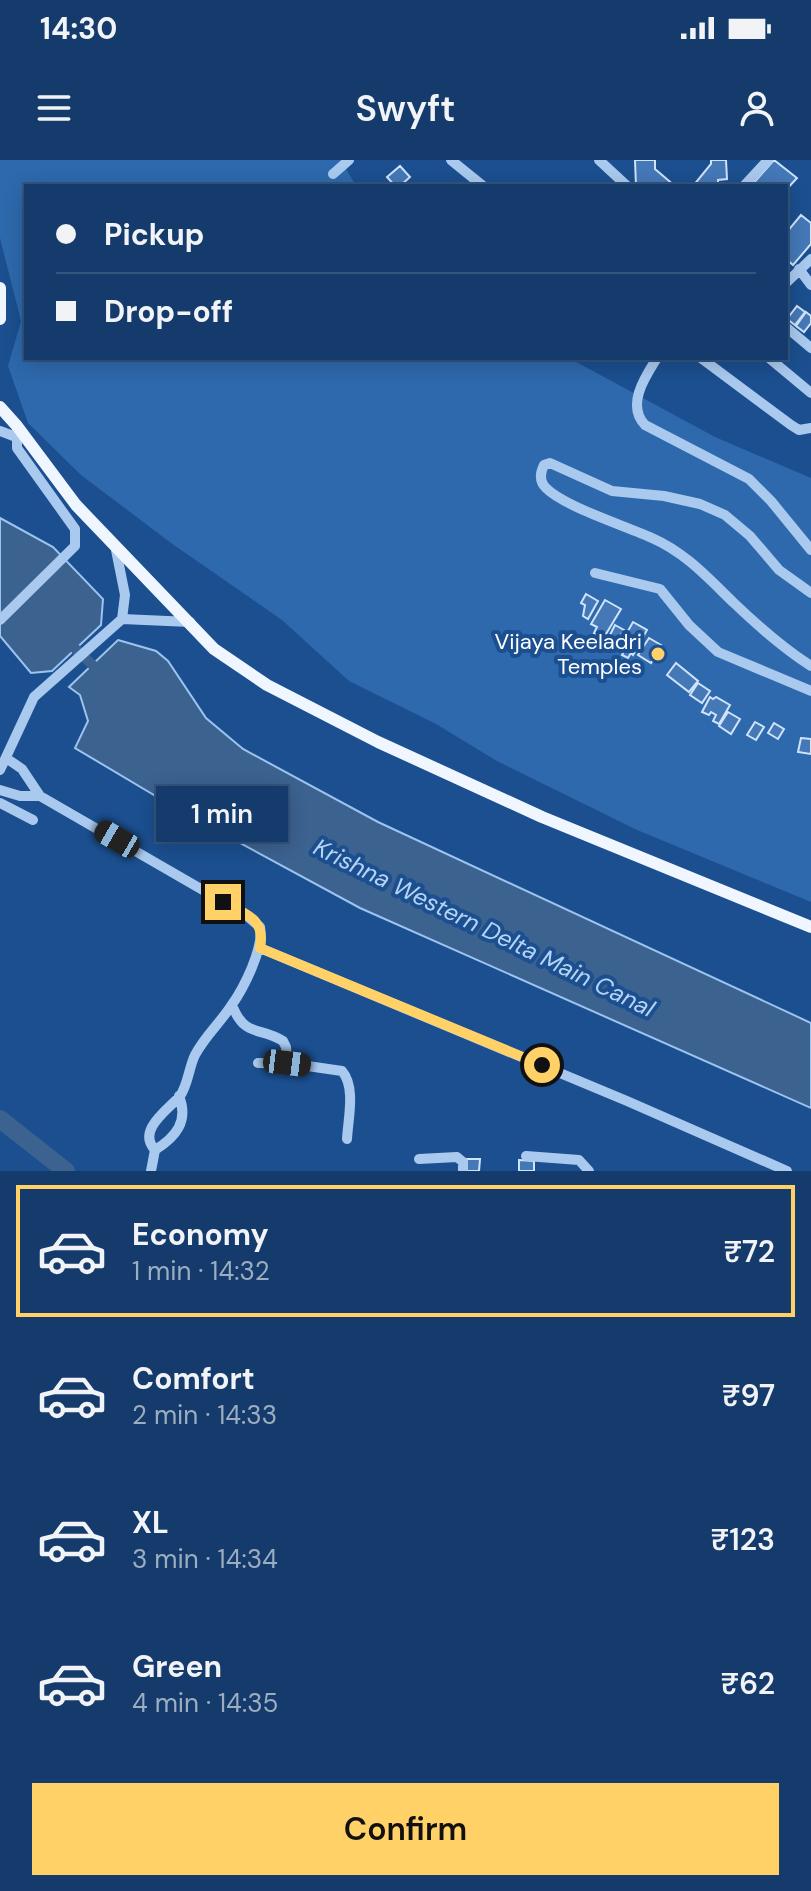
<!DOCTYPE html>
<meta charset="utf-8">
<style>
:root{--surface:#143b6b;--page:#1d4271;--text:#f1f3f6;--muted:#9dadc1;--line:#33557e;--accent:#ffd166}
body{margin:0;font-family:"DM Sans",sans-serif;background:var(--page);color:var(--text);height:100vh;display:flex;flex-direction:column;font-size:30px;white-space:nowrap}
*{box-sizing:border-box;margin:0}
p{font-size:26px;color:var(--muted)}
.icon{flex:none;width:44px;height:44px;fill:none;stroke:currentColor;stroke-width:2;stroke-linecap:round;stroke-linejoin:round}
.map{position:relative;height:1011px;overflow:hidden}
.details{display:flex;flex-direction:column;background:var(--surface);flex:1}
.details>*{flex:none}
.top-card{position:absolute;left:24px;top:24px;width:764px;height:176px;border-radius:0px;box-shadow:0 4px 20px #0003,0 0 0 2px var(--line);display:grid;align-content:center;height:176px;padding:0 32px;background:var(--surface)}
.end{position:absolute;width:36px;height:36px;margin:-18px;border:10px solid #ffd166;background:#111;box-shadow:0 0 0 4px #111}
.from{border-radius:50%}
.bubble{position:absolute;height:56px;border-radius:0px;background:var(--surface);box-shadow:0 4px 20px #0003,0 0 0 2px var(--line);font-size:26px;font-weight:600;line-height:56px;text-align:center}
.car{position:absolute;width:24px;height:48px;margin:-24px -12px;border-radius:10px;box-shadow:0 0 6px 2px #0007;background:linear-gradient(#222 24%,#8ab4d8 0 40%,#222 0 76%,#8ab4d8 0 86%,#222 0)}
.top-card b{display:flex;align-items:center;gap:28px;height:76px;font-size:30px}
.top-card b+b{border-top:2px solid var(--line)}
.top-card i{width:20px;height:20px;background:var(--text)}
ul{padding:14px 0 0;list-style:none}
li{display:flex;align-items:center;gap:24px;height:132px;margin:0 16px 12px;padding:0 16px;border:4px solid transparent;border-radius:0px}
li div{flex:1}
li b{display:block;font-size:30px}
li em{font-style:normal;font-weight:600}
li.on{border-color:var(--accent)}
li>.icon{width:72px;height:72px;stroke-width:1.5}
.cta{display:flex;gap:16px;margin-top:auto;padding:16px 32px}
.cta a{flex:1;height:92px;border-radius:0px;background:var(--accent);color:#111;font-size:32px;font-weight:600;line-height:92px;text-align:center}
.status{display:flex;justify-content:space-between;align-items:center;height:56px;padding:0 40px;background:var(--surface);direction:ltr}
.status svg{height:22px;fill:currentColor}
header{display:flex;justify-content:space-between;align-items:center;height:104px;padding:0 32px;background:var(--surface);font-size:36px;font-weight:600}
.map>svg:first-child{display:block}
.green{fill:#2e69ad}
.water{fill:#3c6290;stroke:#9cc4f0;stroke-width:2}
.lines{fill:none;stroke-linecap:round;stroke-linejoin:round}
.canal{stroke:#3c6290;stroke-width:10}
.river{stroke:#3c6290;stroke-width:18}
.building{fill:#4478b7;stroke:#cfe3fa;stroke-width:2}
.minor{stroke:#a9c9ee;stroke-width:10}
.major{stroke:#f0f6ff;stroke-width:12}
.route{stroke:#ffd166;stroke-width:10}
.poi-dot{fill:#ffd166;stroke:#1b4f8f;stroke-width:3}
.labels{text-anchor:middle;stroke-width:8;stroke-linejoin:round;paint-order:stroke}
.poi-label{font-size:22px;fill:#fff;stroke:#1b4f8f;text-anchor:end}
.water-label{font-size:24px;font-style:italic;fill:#b5d3f5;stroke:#1b4f8f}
</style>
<div class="status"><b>14:30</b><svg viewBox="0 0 49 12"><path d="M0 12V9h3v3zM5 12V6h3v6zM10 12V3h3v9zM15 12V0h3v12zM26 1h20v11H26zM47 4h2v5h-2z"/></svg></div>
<header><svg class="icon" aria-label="menu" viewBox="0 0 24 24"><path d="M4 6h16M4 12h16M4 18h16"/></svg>Swyft<svg class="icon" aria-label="person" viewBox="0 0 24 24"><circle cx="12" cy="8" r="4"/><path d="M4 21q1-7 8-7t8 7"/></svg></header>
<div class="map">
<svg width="811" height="1011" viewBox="0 0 811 1011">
<rect width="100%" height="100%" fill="#1b4f8f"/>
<path class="green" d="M0,0H341L356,26H26V198H569L715,277L811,318V742L637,670L497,601L436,564L349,521L282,460L171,383L81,315L28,263L8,206L21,161L0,78Z"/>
<path class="water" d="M0,358L53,387L103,439L101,465L52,511L31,513L0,476Z
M118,480L156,491L168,501L206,558L243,589L378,662L811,863V948L360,748L179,650L75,588L88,561L80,535L69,527Z"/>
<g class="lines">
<path class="canal" d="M66,480L100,512"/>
<path class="river" d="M0,959L66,1011"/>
</g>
<path class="building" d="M635,0H655V9L675,26H636Z
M711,0H726L727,19L718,20V26H693L711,4Z
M774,0L797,18L786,30V26H751Z
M400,6L410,17L400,26H395L387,17Z
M801,55L811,63V84L793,105L786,99V73Z
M797,146L805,152L795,165L787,159Z
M806,152L811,156V163L804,172L796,166Z
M586,434L598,441L588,459L583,456L585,445L581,443Z
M605,440L621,449L606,474L602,472L599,476L594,473L597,467L591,464Z
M633,462L647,470L633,495L631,493L628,498L622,495L625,489L620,485Z
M615,465L624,470L613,486L608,483L611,478L609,477Z
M649,478L661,485L651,503L638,495Z
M676,503L698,521L689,532L667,515Z
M698,523L710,531L702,543L690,535Z
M710,537L713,539L716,537L730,545L719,564L713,561L716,555L711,552L709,555L702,552Z
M728,552L740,559L731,574L719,566Z
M755,562L764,567L756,580L747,575Z
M774,563L784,569L778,579L768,573Z
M801,578L811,579V594L798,592Z
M467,999H480L479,1011H466Z
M519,1000L534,1001V1011H519Z"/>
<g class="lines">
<path class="minor" d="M451,0L483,26
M599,0L627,26
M333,14L349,0
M744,26L768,0
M799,109L811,125
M786,123L811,99
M786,167L811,188
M657,198C645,217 626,245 645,265L749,319L771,341L811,390
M701,198L791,265L799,270L811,268
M769,198L811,233
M0,271L16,277
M595,413L660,429L689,465L718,492L811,531
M811,433L779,410L750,376L725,355L700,344L664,336L612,331L550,303L544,305C540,313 539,321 546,328C565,347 626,366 652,378C686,393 708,418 734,443C758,466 783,488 811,506
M122,459L190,462
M0,460L75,386V369L17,288V266
M6,598L22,609L40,636
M0,610L34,537L122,459L125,435L115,385
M0,630L20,636H40L246,755L260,767C264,788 244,828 231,846C220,863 205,876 195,895C189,907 188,925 180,936C169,949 136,970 155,990L151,1011
M0,643L33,660
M260,788L627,941L787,1011
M232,845C245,878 259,866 283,881L286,887L287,903
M258,903H287L342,911C356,927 348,959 347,979
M155,990C176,977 189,961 179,936
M526,996L579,1000L589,1011
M419,999L457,997L463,1002V1011"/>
<path class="major" d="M0,128V159
M0,247L17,266L76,345L214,489L267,525L378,582L542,657L811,767"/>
</g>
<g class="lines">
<path class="route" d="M223,742C245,754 266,758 260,788L542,905"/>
</g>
<circle class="poi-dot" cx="658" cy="494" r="8"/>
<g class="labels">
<g class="poi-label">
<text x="642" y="489">Vijaya Keeladri<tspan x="642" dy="25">Temples</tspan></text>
</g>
<g class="water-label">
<text transform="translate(484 768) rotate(26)" y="8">Krishna Western Delta Main Canal</text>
</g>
</g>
</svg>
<i class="end from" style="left:542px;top:905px"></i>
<i class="end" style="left:223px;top:742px"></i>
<div class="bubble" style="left:156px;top:626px;width:132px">1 min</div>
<i class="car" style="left:117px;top:679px;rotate:300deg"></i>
<i class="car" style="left:287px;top:903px;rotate:97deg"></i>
<div class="top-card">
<b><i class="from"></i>Pickup</b>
<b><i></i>Drop-off</b>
</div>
</div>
<section class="details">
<ul>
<li class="on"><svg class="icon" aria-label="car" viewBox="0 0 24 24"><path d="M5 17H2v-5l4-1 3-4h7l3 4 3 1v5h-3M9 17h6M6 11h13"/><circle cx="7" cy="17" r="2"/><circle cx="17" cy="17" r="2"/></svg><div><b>Economy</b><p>1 min · 14:32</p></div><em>₹72</em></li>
<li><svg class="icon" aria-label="car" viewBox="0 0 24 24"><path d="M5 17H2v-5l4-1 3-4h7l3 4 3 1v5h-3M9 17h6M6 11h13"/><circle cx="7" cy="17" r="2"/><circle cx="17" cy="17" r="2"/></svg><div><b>Comfort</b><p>2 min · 14:33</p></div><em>₹97</em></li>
<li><svg class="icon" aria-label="car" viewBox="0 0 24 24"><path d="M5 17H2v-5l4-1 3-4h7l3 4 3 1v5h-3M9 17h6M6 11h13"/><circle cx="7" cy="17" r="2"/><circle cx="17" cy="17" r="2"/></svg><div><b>XL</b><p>3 min · 14:34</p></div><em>₹123</em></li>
<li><svg class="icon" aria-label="car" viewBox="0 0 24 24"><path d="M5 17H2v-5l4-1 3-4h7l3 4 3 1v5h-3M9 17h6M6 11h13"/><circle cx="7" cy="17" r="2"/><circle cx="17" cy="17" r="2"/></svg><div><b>Green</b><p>4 min · 14:35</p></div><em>₹62</em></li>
</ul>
<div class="cta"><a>Confirm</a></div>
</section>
